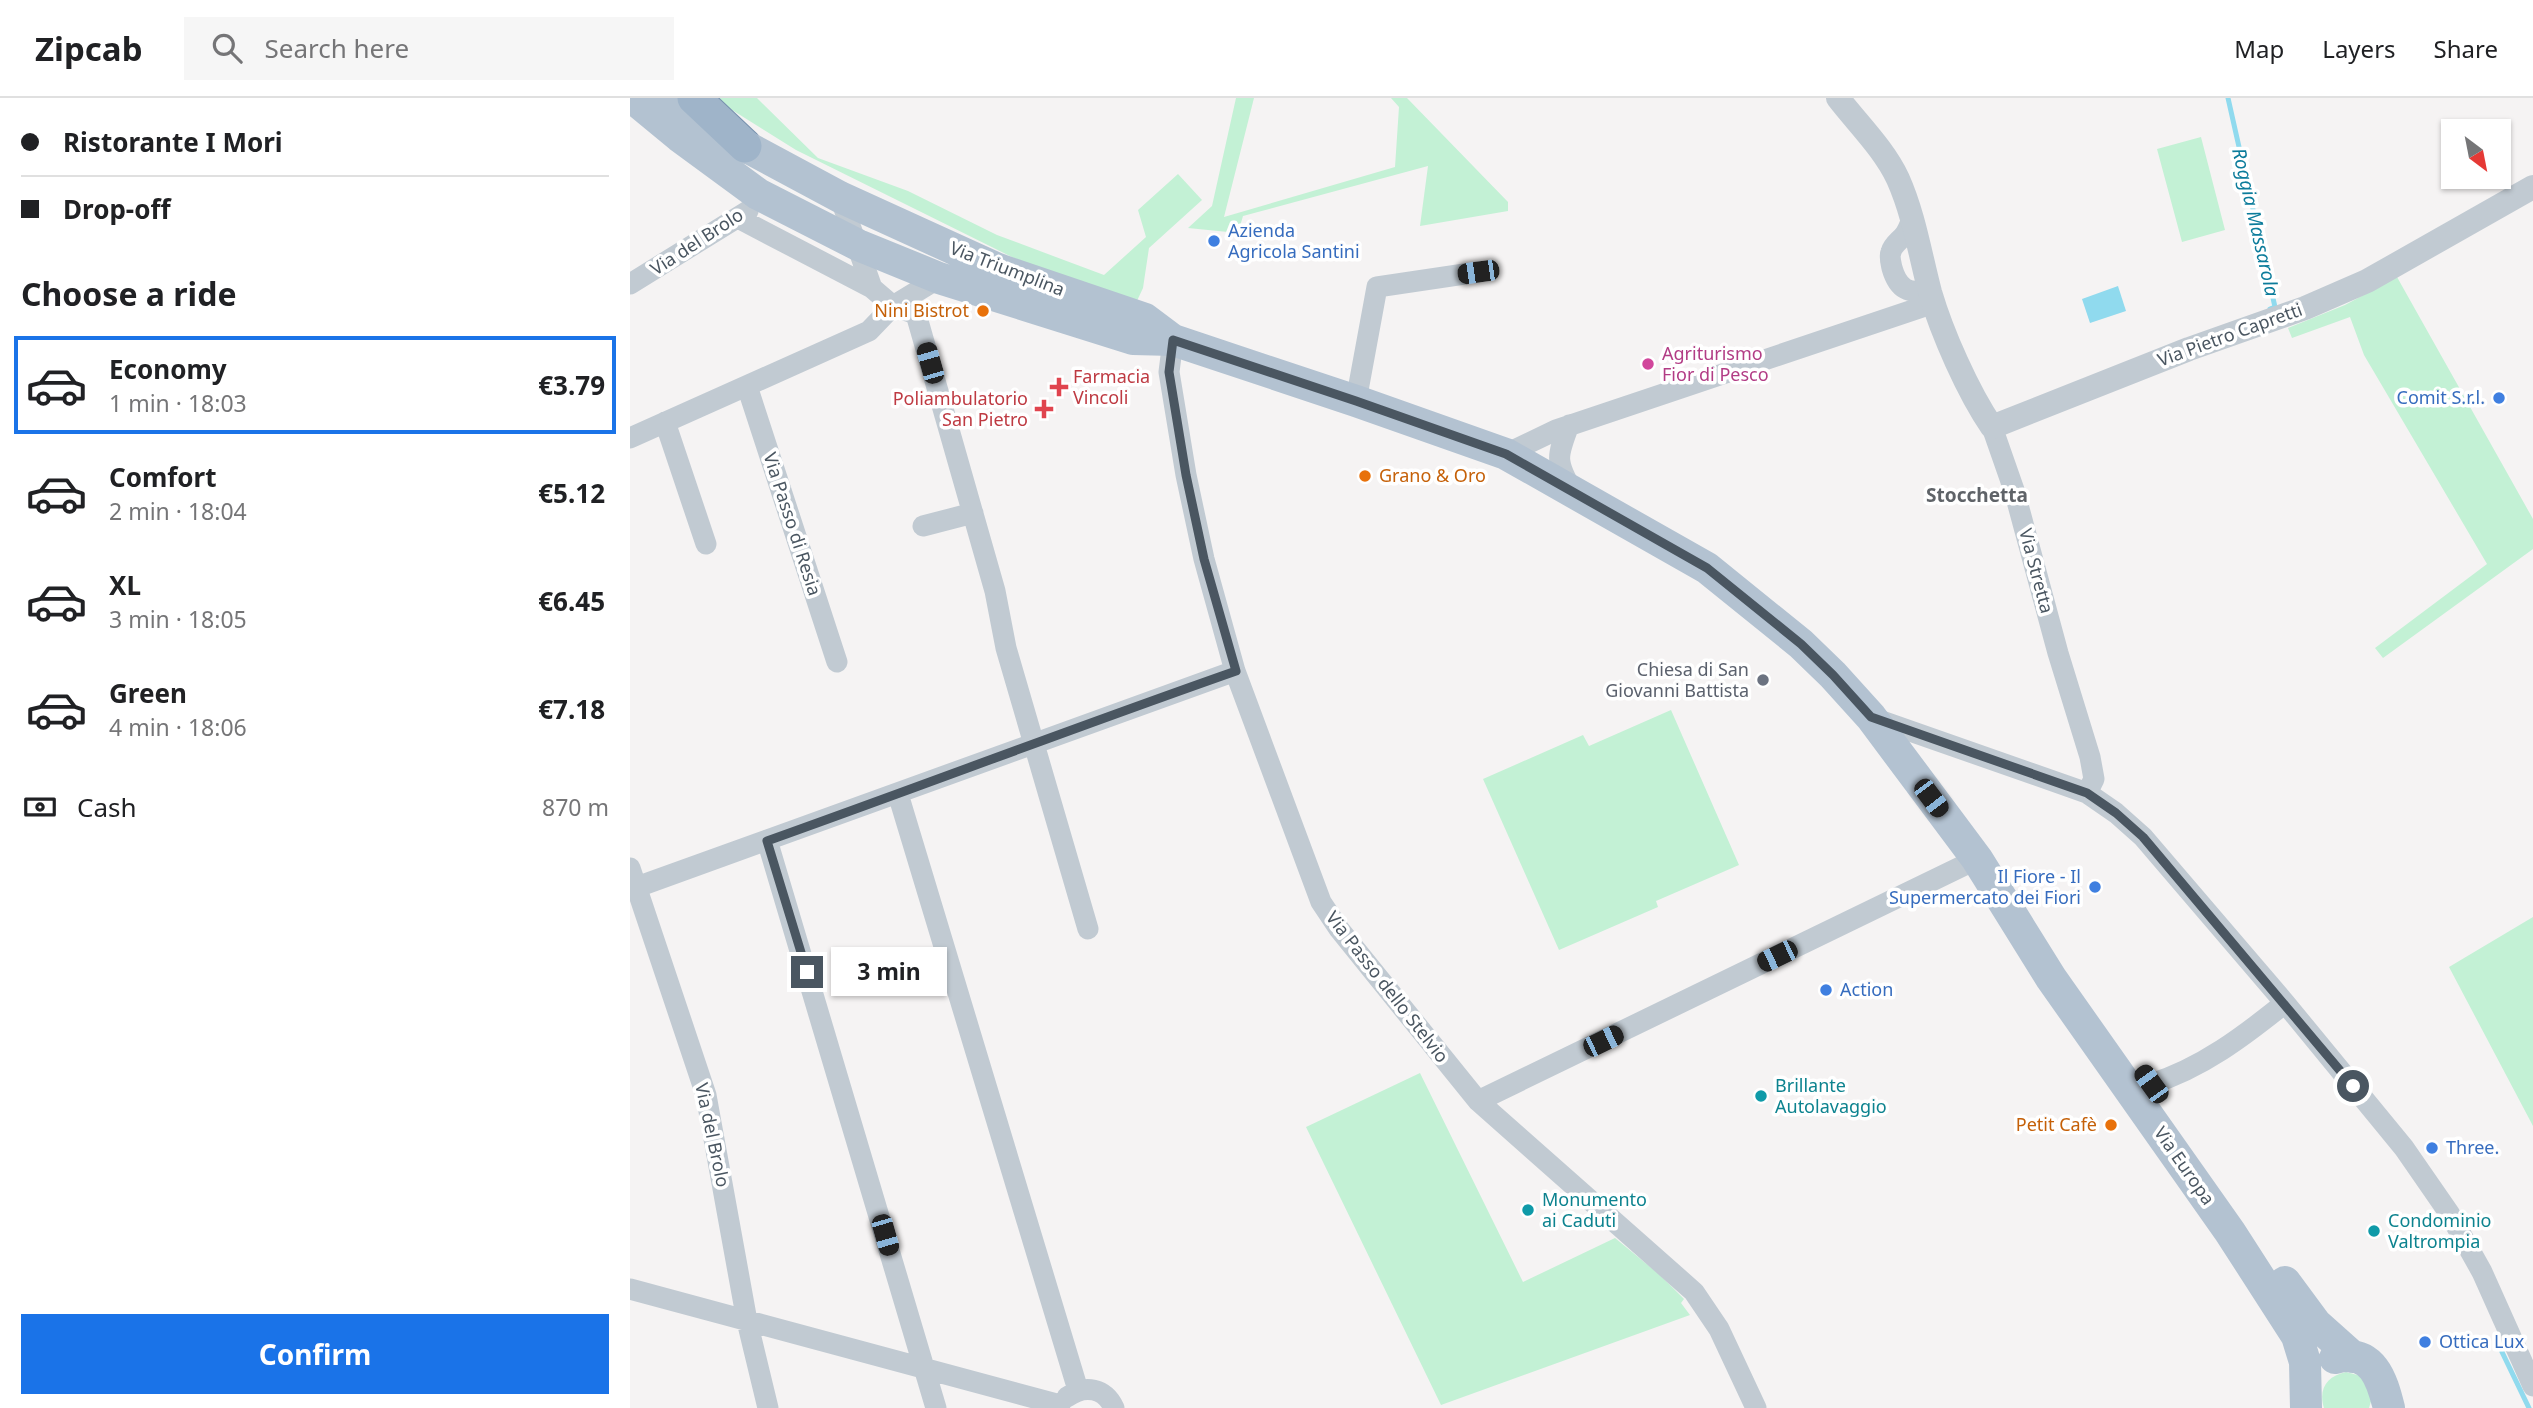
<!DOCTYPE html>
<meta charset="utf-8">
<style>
:root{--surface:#fff;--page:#f6f6f6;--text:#202124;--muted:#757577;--line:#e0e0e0;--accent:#1a73e8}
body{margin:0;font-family:"Noto Sans",sans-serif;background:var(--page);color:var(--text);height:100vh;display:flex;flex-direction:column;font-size:26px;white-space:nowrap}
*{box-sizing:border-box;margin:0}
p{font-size:23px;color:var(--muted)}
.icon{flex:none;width:38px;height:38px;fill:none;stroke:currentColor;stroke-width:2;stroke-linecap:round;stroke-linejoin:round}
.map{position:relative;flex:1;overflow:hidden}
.side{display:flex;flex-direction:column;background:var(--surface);width:630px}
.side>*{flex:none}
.top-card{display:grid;align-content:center;height:154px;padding:0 21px;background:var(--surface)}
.needle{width:46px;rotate:148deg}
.controls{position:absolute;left:1811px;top:21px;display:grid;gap:14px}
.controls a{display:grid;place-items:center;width:70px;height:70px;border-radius:0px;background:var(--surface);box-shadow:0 2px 5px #0004;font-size:35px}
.end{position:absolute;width:32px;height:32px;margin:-16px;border:9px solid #4a5661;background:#fff;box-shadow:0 0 0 4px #fff}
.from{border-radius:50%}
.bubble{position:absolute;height:49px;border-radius:0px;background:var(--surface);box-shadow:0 2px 5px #0004;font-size:23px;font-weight:700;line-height:49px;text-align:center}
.car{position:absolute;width:21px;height:42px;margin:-21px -10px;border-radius:9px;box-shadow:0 0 5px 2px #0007;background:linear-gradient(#222 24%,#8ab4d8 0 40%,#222 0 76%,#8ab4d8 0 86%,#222 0)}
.top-card b{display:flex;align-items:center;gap:24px;height:66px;font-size:26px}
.top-card b+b{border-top:2px solid var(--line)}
.top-card i{width:18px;height:18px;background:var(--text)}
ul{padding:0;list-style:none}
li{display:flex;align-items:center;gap:21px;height:98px;margin:0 14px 10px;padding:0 7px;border:4px solid transparent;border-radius:0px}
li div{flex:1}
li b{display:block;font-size:26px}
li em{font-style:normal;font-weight:700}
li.on{border-color:var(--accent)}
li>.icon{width:63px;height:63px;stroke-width:1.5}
h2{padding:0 21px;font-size:32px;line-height:84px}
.pay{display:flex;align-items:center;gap:18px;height:77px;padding:0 21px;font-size:26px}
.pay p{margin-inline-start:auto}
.cta{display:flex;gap:14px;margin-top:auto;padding:14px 21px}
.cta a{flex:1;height:80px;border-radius:0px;background:var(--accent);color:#fff;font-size:28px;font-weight:700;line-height:80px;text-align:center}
header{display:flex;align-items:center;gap:42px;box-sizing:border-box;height:98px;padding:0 35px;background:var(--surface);border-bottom:2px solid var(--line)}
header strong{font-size:33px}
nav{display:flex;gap:38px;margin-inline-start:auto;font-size:24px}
.search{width:490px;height:63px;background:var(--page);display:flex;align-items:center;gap:18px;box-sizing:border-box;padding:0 24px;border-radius:0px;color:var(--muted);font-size:26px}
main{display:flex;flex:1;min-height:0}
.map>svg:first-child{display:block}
.green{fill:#c3f1d5}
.water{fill:#90daee}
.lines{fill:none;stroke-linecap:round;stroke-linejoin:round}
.stream{stroke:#90daee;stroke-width:5}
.trunk-casing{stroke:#7690ad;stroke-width:35}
.minor{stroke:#c1cad2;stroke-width:21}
.tertiary{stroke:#c1cad2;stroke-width:24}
.primary{stroke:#b3c2d1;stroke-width:32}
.trunk{stroke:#9fb4c9;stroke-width:33}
.route{stroke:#4a5661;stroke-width:9}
.shop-dot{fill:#3f7fe0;stroke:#fff;stroke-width:2.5}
.food-dot{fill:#e8710a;stroke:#fff;stroke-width:2.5}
.hotel-dot{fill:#d1479c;stroke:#fff;stroke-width:2.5}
.health-dot{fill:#e0444e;stroke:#fff;stroke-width:2.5}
.worship-dot{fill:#6b7280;stroke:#fff;stroke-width:2.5}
.culture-dot{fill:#0f9aa8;stroke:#fff;stroke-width:2.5}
.labels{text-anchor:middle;stroke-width:7;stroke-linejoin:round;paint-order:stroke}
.shop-label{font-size:18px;fill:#366cbe;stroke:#fff;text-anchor:start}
.street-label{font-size:18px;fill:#4a5661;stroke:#fff}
.food-label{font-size:18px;fill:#c56008;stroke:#fff;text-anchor:end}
.hotel-label{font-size:18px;fill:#b23c85;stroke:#fff;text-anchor:start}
.health-label{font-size:18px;fill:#be3a42;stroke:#fff;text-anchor:start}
.worship-label{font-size:18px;fill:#5b616d;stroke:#fff;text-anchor:end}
.culture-label{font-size:18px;fill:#0d838f;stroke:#fff;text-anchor:start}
.water-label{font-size:19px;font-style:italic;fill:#0c7c9b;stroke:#fff}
.neighbourhood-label{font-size:19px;font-weight:bold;fill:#5f6368;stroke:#fff}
</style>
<header>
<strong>Zipcab</strong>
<div class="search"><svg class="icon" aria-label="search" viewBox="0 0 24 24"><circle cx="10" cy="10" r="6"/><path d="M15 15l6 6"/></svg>Search here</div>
<nav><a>Map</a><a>Layers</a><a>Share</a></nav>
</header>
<main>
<section class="side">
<div class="top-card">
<b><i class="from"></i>Ristorante I Mori</b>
<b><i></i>Drop-off</b>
</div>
<h2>Choose a ride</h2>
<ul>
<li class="on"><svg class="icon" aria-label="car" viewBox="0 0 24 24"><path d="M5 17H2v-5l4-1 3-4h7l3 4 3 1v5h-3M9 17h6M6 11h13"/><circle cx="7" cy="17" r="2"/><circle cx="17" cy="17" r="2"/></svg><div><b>Economy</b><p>1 min · 18:03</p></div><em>€3.79</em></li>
<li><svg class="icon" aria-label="car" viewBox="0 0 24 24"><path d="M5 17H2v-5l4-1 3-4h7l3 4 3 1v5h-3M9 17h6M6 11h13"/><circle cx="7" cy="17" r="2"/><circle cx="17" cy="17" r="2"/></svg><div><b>Comfort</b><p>2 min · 18:04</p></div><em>€5.12</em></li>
<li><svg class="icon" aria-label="car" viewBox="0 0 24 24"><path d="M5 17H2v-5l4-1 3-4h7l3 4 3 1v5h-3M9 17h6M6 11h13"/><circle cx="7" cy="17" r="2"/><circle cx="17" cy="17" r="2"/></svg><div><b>XL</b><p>3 min · 18:05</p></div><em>€6.45</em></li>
<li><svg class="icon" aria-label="car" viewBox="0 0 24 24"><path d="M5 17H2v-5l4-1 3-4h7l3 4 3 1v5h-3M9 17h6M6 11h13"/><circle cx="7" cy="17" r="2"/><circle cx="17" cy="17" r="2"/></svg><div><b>Green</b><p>4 min · 18:06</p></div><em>€7.18</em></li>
</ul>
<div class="pay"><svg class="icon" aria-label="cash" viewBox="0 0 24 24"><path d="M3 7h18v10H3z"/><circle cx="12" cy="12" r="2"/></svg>Cash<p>870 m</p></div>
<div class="cta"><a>Confirm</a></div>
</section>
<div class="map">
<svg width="1903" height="1310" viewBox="0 0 1903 1310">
<rect width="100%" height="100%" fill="#f5f3f3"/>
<path class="green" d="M83,0H127L188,60L278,93L367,137L474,177L516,139L508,112L548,76L572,102L519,150L513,190L506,205L394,165L166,52Z
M606,0H624L594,119L765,69L769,9L761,0H777L878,104V113L790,128L798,68L613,118L608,135L558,130L582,108Z
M1571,39L1595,132L1552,144L1527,51Z
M1767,179L1903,421V451L1753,560L1745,550L1857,466L1734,257L1720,219L1662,240L1658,230L1715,207Z
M1041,612L1109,767L1026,803L1028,809L929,852L853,681L953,637L959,648Z
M1903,819V1028L1819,869Z
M790,975L893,1184L985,1140L1030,1177L1054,1201L1051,1205L1060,1217L811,1307L676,1029Z
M1716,1274L1731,1278L1742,1300L1739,1310H1694C1688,1291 1697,1278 1716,1274Z"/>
<path class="water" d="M1488,188L1496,213L1460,225L1452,201Z"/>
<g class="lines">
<path class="stream" d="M1598,0L1645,209L1640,211
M1872,1254L1899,1310"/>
<defs>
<path id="trunk" d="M64,0L115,48"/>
</defs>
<use href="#trunk" class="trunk-casing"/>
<path class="minor" d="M210,99L242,190
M108,120L242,190L263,208L286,216L365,493L376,550L458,831
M1282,121C1280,126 1278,132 1275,136C1270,143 1263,146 1261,154C1259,159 1261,165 1262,170C1268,191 1279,197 1299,191
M0,186L118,113
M543,242L539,274L556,377L574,461L605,573L691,804L709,831L848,1003L1064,1194L1089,1231L1126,1310
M117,288L207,564
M726,303L747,189L848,174
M35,324L76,446
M939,327C927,358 925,363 942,392
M1362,329L1384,392L1428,555L1460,659L1464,681L1457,695
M0,340L239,233L263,208L309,180
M876,356L926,332L1304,205
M293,428L343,415
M1243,620L1457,695L1486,715L1513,739L1655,905L1774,1050L1819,1115L1852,1174L1903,1288
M268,696L448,1292
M137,742L306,1310
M0,770L76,997L117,1223L138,1310
M7,789L605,573
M1521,986C1572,970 1614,938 1655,905
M848,1003L1347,761
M0,1191L430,1307
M437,1299C455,1286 475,1290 484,1310"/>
<path class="tertiary" d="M1208,0C1228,26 1254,51 1268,81C1284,117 1290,156 1300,194C1312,235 1338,294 1362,329L1559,251L1675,210L1737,183L1903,89"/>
<path class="primary" d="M3,0L49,38L128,96L228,147L309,180L503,241L543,242L726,303L876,356L1077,470L1171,546L1203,577L1241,619L1347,761L1421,880L1600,1134L1667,1238L1675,1264L1676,1310
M44,0L115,48L210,99L368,171L515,221L543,242
M1655,1184L1686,1226L1723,1259
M1705,1260C1743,1250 1752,1282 1759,1310"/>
<use href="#trunk" class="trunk"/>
</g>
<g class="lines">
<path class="route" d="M177,874L137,743C294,687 449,628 606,573L574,461L556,377L539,274L543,242L726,303L876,356L1077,470L1171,546L1203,577L1241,619L1457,695L1486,715L1513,739L1723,988"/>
</g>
<g class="shop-dot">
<circle cx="584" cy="143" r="7"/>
<circle cx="1869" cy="300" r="7"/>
<circle cx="1465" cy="789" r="7"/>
<circle cx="1196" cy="892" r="7"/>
<circle cx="1802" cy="1050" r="7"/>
<circle cx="1795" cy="1244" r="7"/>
</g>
<g class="food-dot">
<circle cx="353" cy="213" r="7"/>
<circle cx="735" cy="378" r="7"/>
<circle cx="1481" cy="1027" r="7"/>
</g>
<circle class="hotel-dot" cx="1018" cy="266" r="7"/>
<g class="health-dot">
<path d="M425.5 278.5h7v7h7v7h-7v7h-7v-7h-7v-7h7z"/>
<path d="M410.5 300.5h7v7h7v7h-7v7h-7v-7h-7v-7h7z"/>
</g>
<circle class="worship-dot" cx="1133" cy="582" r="7"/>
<g class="culture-dot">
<circle cx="1131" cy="998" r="7"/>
<circle cx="898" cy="1112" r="7"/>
<circle cx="1744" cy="1133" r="7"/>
</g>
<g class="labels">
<g class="shop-label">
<text x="598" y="139">Azienda<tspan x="598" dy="21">Agricola Santini</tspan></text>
<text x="1855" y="306" text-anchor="end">Comit S.r.l.</text>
<text x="1451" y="785" text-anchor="end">Il Fiore - Il<tspan x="1451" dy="21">Supermercato dei Fiori</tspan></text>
<text x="1210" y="898">Action</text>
<text x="1816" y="1056">Three.</text>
<text x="1809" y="1250">Ottica Lux</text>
</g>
<g class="street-label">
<text transform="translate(67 144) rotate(-33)" y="6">Via del Brolo</text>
<text transform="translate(377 171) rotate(21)" y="6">Via Triumplina</text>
<text transform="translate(1600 237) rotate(-20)" y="6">Via Pietro Capretti</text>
<text transform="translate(162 426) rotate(72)" y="6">Via Passo di Resia</text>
<text transform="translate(1406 473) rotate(75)" y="6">Via Stretta</text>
<text transform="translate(757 889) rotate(52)" y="6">Via Passo dello Stelvio</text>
<text transform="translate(82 1037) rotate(78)" y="6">Via del Brolo</text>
<text transform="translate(1554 1068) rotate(55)" y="6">Via Europa</text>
</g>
<g class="food-label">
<text x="339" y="219">Nini Bistrot</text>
<text x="749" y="384" text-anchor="start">Grano &amp; Oro</text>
<text x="1467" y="1033">Petit Cafè</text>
</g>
<g class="hotel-label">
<text x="1032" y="262">Agriturismo<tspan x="1032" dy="21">Fior di Pesco</tspan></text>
</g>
<g class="health-label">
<text x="443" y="285">Farmacia<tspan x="443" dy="21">Vincoli</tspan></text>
<text x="398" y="307" text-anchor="end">Poliambulatorio<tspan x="398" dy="21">San Pietro</tspan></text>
</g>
<g class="worship-label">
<text x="1119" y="578">Chiesa di San<tspan x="1119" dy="21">Giovanni Battista</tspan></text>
</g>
<g class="culture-label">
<text x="1145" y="994">Brillante<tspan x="1145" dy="21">Autolavaggio</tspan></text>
<text x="912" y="1108">Monumento<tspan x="912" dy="21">ai Caduti</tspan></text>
<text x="1758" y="1129">Condominio<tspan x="1758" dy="21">Valtrompia</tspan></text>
</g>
<g class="water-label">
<text transform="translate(1626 124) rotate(77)" y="7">Roggia Massarola</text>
</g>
<g class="neighbourhood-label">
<text x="1347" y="404">Stocchetta</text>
</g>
</g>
</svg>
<div class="controls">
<a><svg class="needle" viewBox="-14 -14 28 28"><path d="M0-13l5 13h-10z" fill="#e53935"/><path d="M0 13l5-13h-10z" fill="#757577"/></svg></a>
</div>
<i class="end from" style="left:1723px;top:988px"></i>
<i class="end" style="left:177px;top:874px"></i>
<div class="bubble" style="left:201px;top:849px;width:116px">3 min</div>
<i class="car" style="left:848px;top:174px;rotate:262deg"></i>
<i class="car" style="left:300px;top:265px;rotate:344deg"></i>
<i class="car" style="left:1301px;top:700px;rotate:143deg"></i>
<i class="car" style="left:1147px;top:858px;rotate:244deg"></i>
<i class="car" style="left:973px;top:943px;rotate:64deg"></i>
<i class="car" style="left:1521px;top:986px;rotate:324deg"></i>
<i class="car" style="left:255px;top:1137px;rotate:164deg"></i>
</div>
</main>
